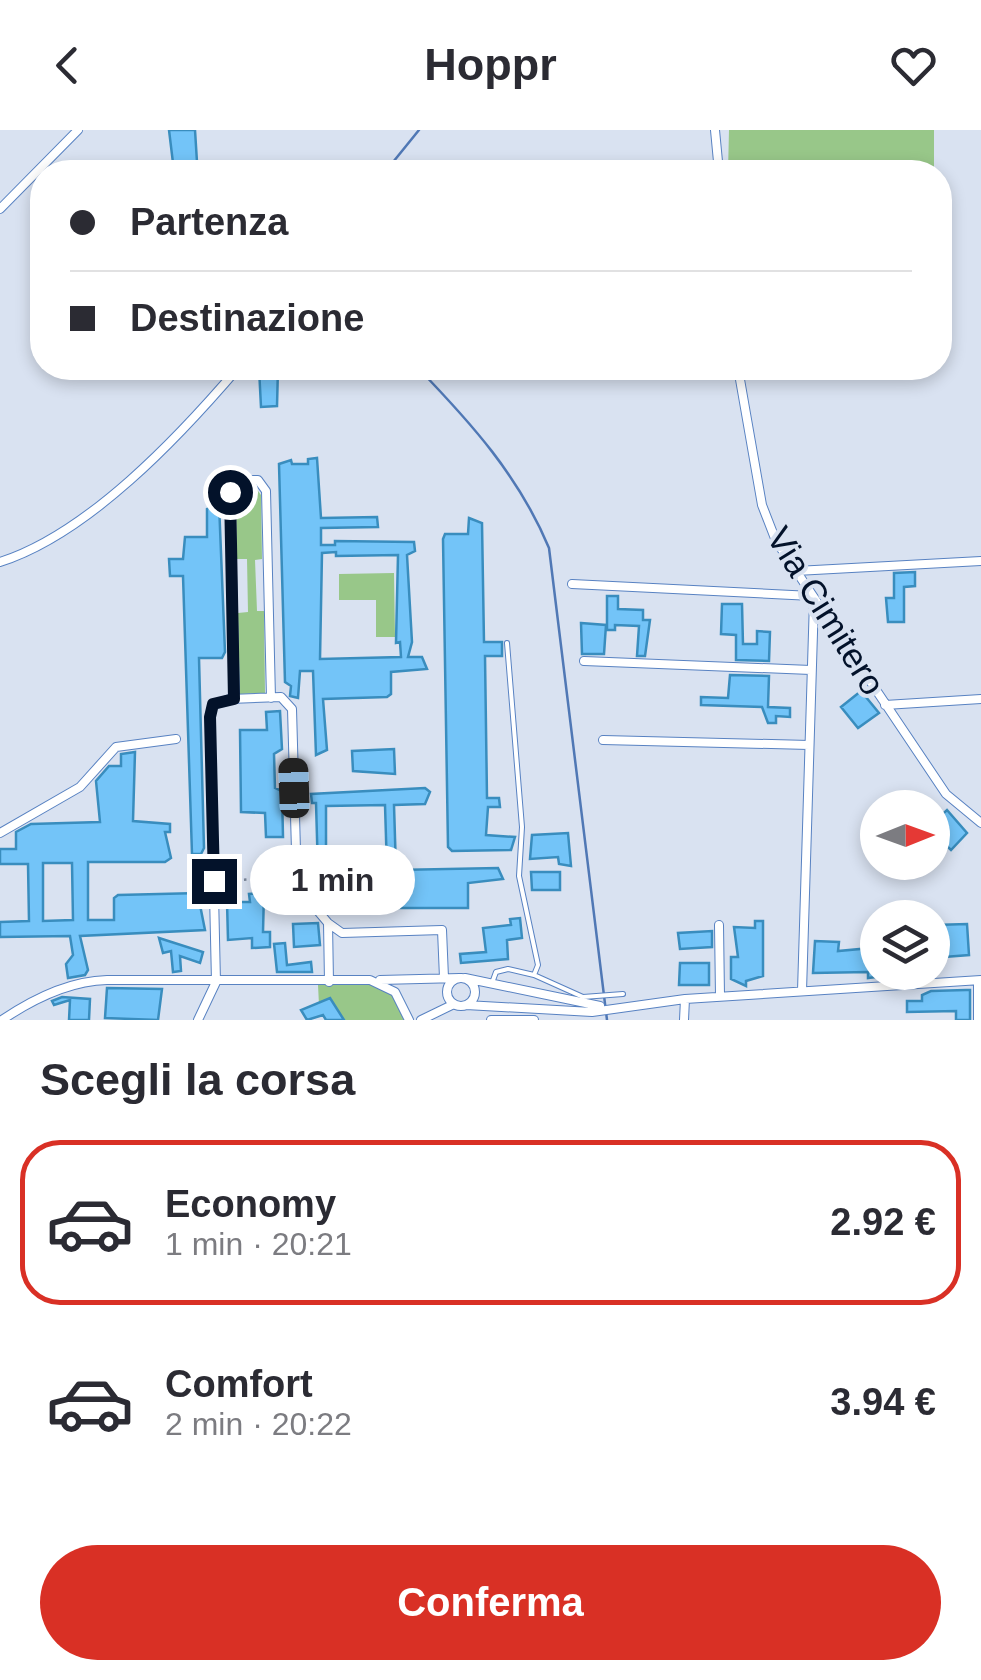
<!DOCTYPE html>
<html lang="it">
<meta charset="utf-8">
<style>
:root{--surface:#fff;--page:#f2f2f3;--text:#2b2b33;--muted:#7c7c81;--line:#e1e1e2;--accent:#d93025}
body{margin:0;font-family:Helvetica,sans-serif;background:var(--page);color:var(--text);height:100vh;display:flex;flex-direction:column;font-size:38px;white-space:nowrap}
*{box-sizing:border-box;margin:0}
p{font-size:32px;color:var(--muted)}
.icon{flex:none;width:55px;height:55px;fill:none;stroke:currentColor;stroke-width:2;stroke-linecap:round;stroke-linejoin:round}
.map{position:relative;height:890px;overflow:hidden}
.panel{display:flex;flex-direction:column;background:var(--surface);flex:1}
.panel>*{flex:none}
.banner{position:absolute;left:30px;top:30px;width:922px;height:220px;border-radius:40px;box-shadow:0 5px 15px #0003;display:grid;align-content:center;height:220px;padding:0 40px;background:var(--surface)}
.needle{width:65px;rotate:89deg}
.fabs{position:absolute;left:860px;top:660px;display:grid;gap:20px}
.fabs a{display:grid;place-items:center;width:90px;height:90px;border-radius:50%;background:var(--surface);box-shadow:0 5px 15px #0003;font-size:50px}
.end{position:absolute;width:45px;height:45px;margin:-22px;border:12px solid #03122a;background:#fff;box-shadow:0 0 0 5px #fff}
.from{border-radius:50%}
.bubble{position:absolute;height:70px;border-radius:35px;background:var(--surface);box-shadow:0 5px 15px #0003;font-size:32px;font-weight:800;line-height:70px;text-align:center}
.car{position:absolute;width:30px;height:60px;margin:-30px -15px;border-radius:12px;box-shadow:0 0 8px 2px #0007;background:linear-gradient(#222 24%,#8ab4d8 0 40%,#222 0 76%,#8ab4d8 0 86%,#222 0)}
.banner b{display:flex;align-items:center;gap:35px;height:95px;font-size:38px}
.banner b+b{border-top:2px solid var(--line)}
.banner i{width:25px;height:25px;background:var(--text)}
ul{padding:0;list-style:none}
li{display:flex;align-items:center;gap:30px;height:165px;margin:0 20px 15px;padding:0 20px;border:5px solid transparent;border-radius:40px}
li div{flex:1}
li b{display:block;font-size:38px}
li em{font-style:normal;font-weight:800}
li.selected{border-color:var(--accent)}
li>.icon{width:90px;height:90px;stroke-width:1.5}
h2{padding:0 40px;font-size:45px;line-height:120px}
.button{display:flex;gap:20px;margin-top:auto;padding:20px 40px}
.button a{flex:1;height:115px;border-radius:60px;background:var(--accent);color:#fff;font-size:40px;font-weight:800;line-height:115px;text-align:center}
header{display:flex;justify-content:space-between;align-items:center;height:130px;padding:0 40px;background:var(--surface);font-size:45px;font-weight:800}
.map>svg:first-child{display:block}
.green{fill:#98c789}
.lines{fill:none;stroke-linecap:round;stroke-linejoin:round}
.stream{stroke:#5078b5;stroke-width:2.5}
.building{fill:#73c4f8;stroke:#398dbe;stroke-width:2.5;fill-rule:evenodd}
.service-casing{stroke:#5882c2;stroke-width:6}
.minor-casing{stroke:#5882c2;stroke-width:10}
.path{stroke:#798598;stroke-width:2.5;stroke-dasharray:2.5 8;stroke-linecap:butt}
.service{stroke:#fff;stroke-width:4}
.minor{stroke:#fff;stroke-width:8}
.route{stroke:#03122a;stroke-width:12}
.labels{text-anchor:middle;stroke-width:8;stroke-linejoin:round;paint-order:stroke}
.street-label{font-size:35px;fill:#03122a;stroke:#d9e2f1}
</style>
<header><svg class="icon" aria-label="back" viewBox="0 0 24 24"><path d="M15 5l-7 7 7 7"/></svg>Hoppr<svg class="icon" aria-label="heart" viewBox="0 0 24 24"><path d="M12 20l-8-8c-3-5 5-10 8-4 3-6 11-1 8 4z"/></svg></header>
<div class="map">
<svg width="981" height="890" viewBox="0 0 981 890">
<rect width="100%" height="100%" fill="#d9e2f1"/>
<path class="green" d="M729,0H934V42H728Z
M253,354L261,365L262,429L255,430L257,481H264L265,563L240,564L238,483L248,482L247,429H237L236,362L239,356Z
M394,443L395,507H376V470H339V444Z
M370,854L392,865L404,890H342L331,868L319,875L318,855Z"/>
<g class="lines">
<path class="stream" d="M385,42L419,0
M418,238C471,293 519,346 549,418L607,890"/>
</g>
<path class="building" d="M169,0H195L197,32L173,33Z
M259,238H278L277,276L261,277Z
M317,328L321,388L377,387L378,397L321,398V415H335V411L414,412L415,421L407,425L412,512L408,527H422L427,539L391,542V564L387,567L323,569L327,620L316,625L313,541H300L298,568L290,566L291,556L285,552L279,334L291,330L292,334H308V329ZM336,422V426L398,425L396,513L400,512L401,527L320,529L322,423Z
M219,373L225,522L222,528H199L204,718L201,724H192L183,446H170L169,429H183L185,407H207V379Z
M469,388L482,393L484,512H502V526H485L487,668H499L500,677H488L486,705L515,707L511,720L452,721L448,717L443,409L445,404H468Z
M915,442V456L904,457V492H888L886,468H894V443Z
M607,466H618V479L643,480V490H650L645,526H637L639,496L615,495V500H607Z
M722,474H742L743,514H757V501L770,502L769,531L736,530V505L721,504Z
M581,493L606,495L604,524H582Z
M730,545L769,546L768,577L790,578V587L776,586V593H768L762,577L701,575V567L728,568Z
M861,561L879,583L858,598L841,577Z
M280,581L282,619L274,624L275,658L282,661L283,707H266L265,683L241,682L240,600H267L266,582Z
M394,619L395,644L353,641L352,621Z
M135,622L133,691L170,694V702H165L171,728L165,732H88V790H114V768L118,765L200,763L205,766V775H200L205,800L80,806L88,840L85,845L68,848L66,834L73,825L70,806L0,807V792L29,791L28,734H0V719H16V702L31,694L100,692L96,651L109,636H121V624ZM43,733H72L73,790L43,791Z
M425,658L430,662L425,674L394,675L396,740L498,738L503,749L468,753V778H331L330,757L313,754V745L318,742L316,673H312L311,664ZM385,675L387,740L326,741V676Z
M947,680L967,703L951,720L932,702V694Z
M568,703L571,736L559,734L558,727L530,729L532,705Z
M531,742H560V760H532Z
M264,763L263,802H270V817L252,818V808L228,810L227,772H250L249,764Z
M520,788L522,808L507,810L508,829L461,833L460,824L486,822L483,798L511,795L510,789Z
M755,791H763V846L746,851V856L731,849V827H738L734,797L755,798Z
M293,794L318,793L320,815L294,817Z
M967,794L969,825L932,828L934,795Z
M712,801V817L680,819L678,803Z
M159,808L203,822L200,833L180,826L181,841L173,842L171,821L163,823Z
M878,810L877,847L868,848V842L813,843L815,811L839,812L838,821L870,818V811Z
M285,813L287,835L311,832L312,842H277L274,814Z
M680,833H709V855H679Z
M107,858L162,859L158,890L105,888Z
M966,860H970V890H956V881L907,882V871H922V865L931,861Z
M62,867L90,869L89,890H69L70,870L54,875L52,871Z
M330,868L344,890H326L323,885L307,890L301,880Z"/>
<g class="lines">
<defs>
<path id="service" d="M907,779V788
M909,842L910,855
M534,845L583,867L623,864
M492,853L496,842L508,839L534,845L538,835L519,746L522,697L507,513"/>
<path id="minor" d="M715,0L719,42
M0,79L78,0
M738,238L762,375L776,411L946,664L981,693
M0,432C88,404 179,307 238,238
M796,441L981,431
M572,454L812,466
M584,531L811,540
M235,569L230,362L237,350H258L266,361L271,568
M885,575L981,569
M603,610L809,615
M0,703L80,657L116,617L176,609
M328,793L342,803L442,800L444,848
M719,795L720,866
M465,848L600,876
M447 862a14 14 0 1 1 28 0a14 14 0 1 1-28 0Z
M380,850L460,848
M802,861L814,470
M466,875L592,882L685,869L981,850
M2,890C33,869 69,851 107,850H370L395,862L409,890
M198,890L216,852L210,587L213,575L230,569L281,567L292,579L297,756L328,793L329,852
M421,890L454,874
M491,890H534
M684,890L685,869
M978,890V851"/>
</defs>
<use href="#service" class="service-casing"/>
<use href="#minor" class="minor-casing"/>
<path class="path" d="M223,751L290,747"/>
<use href="#service" class="service"/>
<use href="#minor" class="minor"/>
</g>
<g class="lines">
<path class="route" d="M214,751L210,587L213,574L234,569L230,362"/>
</g>
<g class="labels">
<g class="street-label">
<text transform="translate(826 481) rotate(58)" y="12">Via Cimitero</text>
</g>
</g>
</svg>
<div class="fabs">
<a><svg class="needle" viewBox="-14 -14 28 28"><path d="M0-13l5 13h-10z" fill="#e53935"/><path d="M0 13l5-13h-10z" fill="#7c7c81"/></svg></a>
<a><svg class="icon" aria-label="layers" viewBox="0 0 24 24"><path d="M12 4l9 5-9 5-9-5zM3 14l9 5 9-5"/></svg></a>
</div>
<i class="end from" style="left:230px;top:362px"></i>
<i class="end" style="left:214px;top:751px"></i>
<div class="bubble" style="left:250px;top:715px;width:165px">1 min</div>
<i class="car" style="left:294px;top:658px;rotate:358deg"></i>
<div class="banner">
<b><i class="from"></i>Partenza</b>
<b><i></i>Destinazione</b>
</div>
</div>
<section class="panel">
<h2>Scegli la corsa</h2>
<ul>
<li class="selected"><svg class="icon" aria-label="car" viewBox="0 0 24 24"><path d="M5 17H2v-5l4-1 3-4h7l3 4 3 1v5h-3M9 17h6M6 11h13"/><circle cx="7" cy="17" r="2"/><circle cx="17" cy="17" r="2"/></svg><div><b>Economy</b><p>1 min · 20:21</p></div><em>2.92 €</em></li>
<li><svg class="icon" aria-label="car" viewBox="0 0 24 24"><path d="M5 17H2v-5l4-1 3-4h7l3 4 3 1v5h-3M9 17h6M6 11h13"/><circle cx="7" cy="17" r="2"/><circle cx="17" cy="17" r="2"/></svg><div><b>Comfort</b><p>2 min · 20:22</p></div><em>3.94 €</em></li>
</ul>
<div class="button"><a>Conferma</a></div>
</section>
